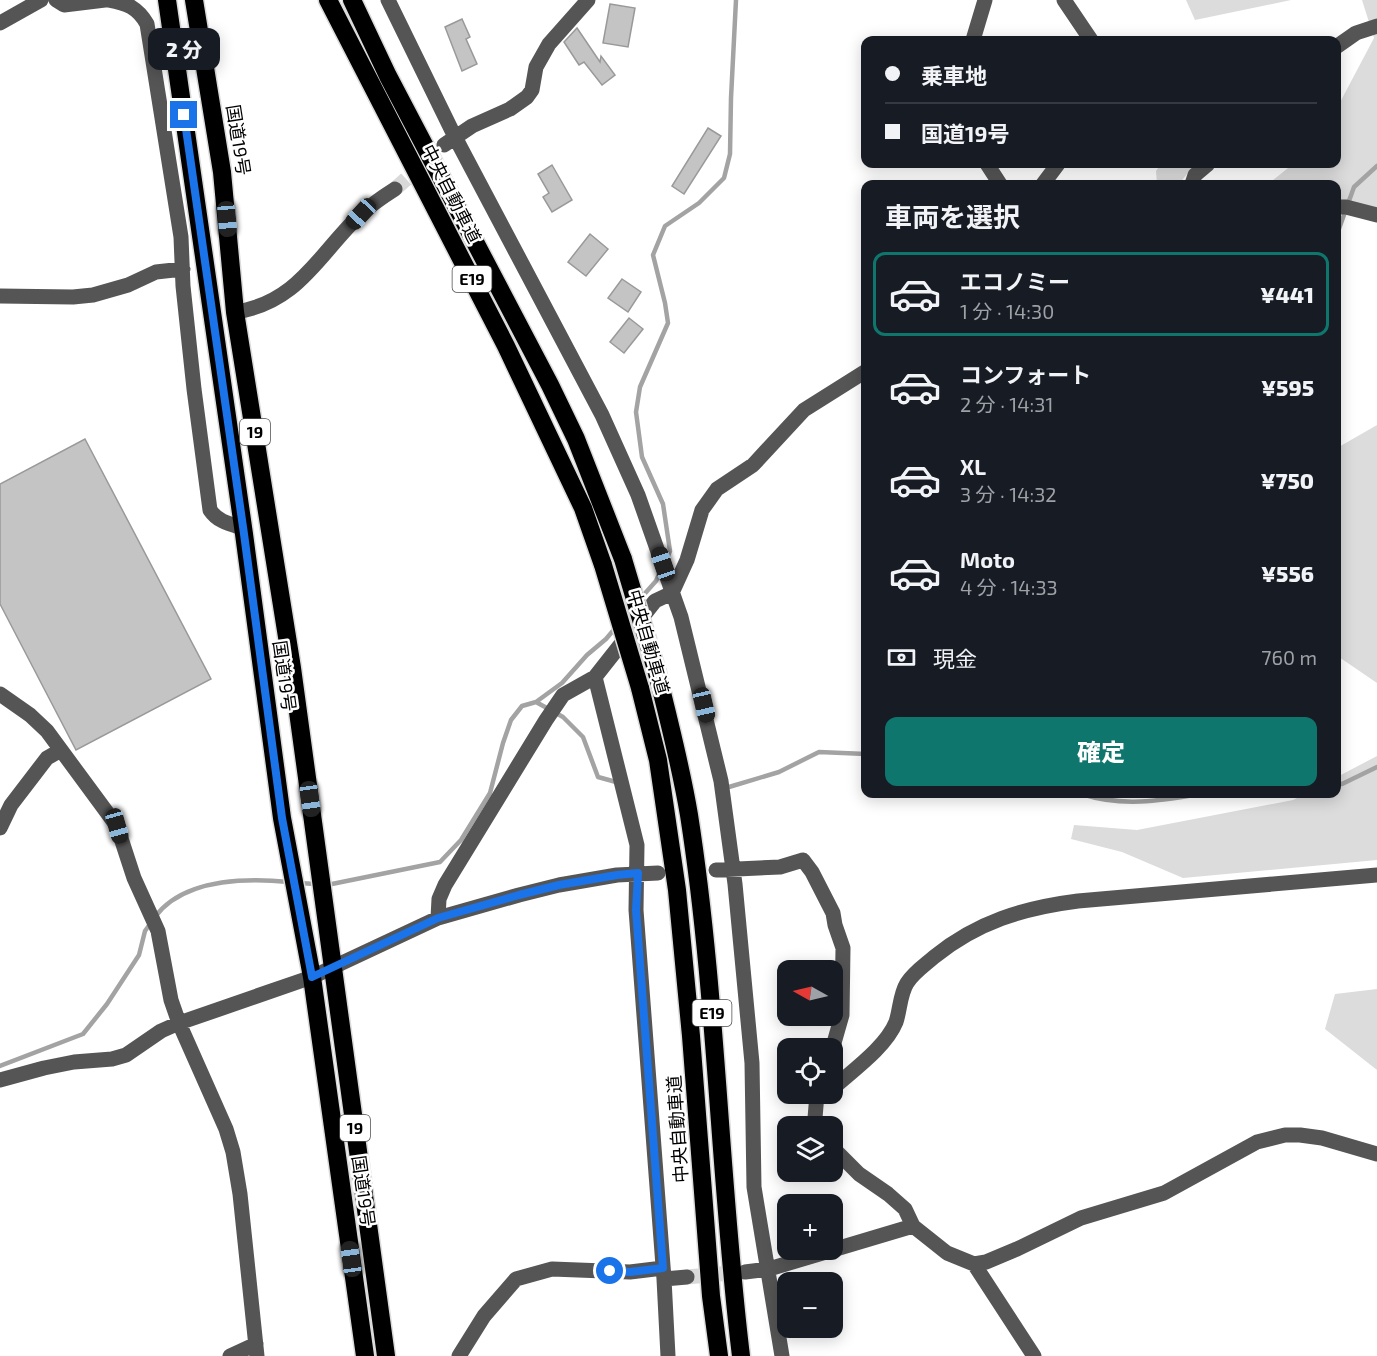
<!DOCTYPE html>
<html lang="ja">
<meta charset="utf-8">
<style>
:root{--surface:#171b24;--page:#20242c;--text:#f1f3f6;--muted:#9ea1a6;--line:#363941;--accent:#0f766e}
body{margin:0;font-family:"Exo 2","Noto Sans JP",sans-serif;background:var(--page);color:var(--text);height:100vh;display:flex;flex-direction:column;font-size:22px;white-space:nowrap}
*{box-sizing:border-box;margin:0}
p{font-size:20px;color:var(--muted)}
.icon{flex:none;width:33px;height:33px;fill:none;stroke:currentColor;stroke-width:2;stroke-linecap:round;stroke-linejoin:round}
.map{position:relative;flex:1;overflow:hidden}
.sheet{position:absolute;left:861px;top:180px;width:480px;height:618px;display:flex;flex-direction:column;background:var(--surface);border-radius:12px;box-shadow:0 3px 15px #0003}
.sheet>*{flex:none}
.guide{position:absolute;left:861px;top:36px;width:480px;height:132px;border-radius:12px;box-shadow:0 3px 15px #0003;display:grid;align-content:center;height:132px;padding:0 24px;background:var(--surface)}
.needle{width:39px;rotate:278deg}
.buttons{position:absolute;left:777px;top:960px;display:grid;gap:12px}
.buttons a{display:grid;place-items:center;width:66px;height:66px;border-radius:12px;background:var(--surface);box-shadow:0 3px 15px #0003;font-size:30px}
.end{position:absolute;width:27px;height:27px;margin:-14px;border:8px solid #1a73e8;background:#fff;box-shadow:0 0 0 3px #fff}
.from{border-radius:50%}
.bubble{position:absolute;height:42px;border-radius:12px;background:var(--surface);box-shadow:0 3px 15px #0003;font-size:20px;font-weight:800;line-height:42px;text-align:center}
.car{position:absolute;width:18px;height:36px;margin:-18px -9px;border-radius:8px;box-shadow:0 0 4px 2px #0007;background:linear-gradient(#222 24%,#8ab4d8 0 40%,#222 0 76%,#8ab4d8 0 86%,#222 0)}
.guide b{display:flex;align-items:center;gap:21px;height:57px;font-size:22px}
.guide b+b{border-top:2px solid var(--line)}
.guide i{width:15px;height:15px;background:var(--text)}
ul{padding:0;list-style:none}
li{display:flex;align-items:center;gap:18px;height:84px;margin:0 12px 9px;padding:0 12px;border:3px solid transparent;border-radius:12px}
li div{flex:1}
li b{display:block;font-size:22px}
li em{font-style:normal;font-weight:800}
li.current{border-color:var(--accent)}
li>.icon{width:54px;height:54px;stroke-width:1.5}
h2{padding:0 24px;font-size:27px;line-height:72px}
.pay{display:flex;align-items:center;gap:15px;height:66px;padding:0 24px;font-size:22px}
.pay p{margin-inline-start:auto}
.button{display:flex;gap:12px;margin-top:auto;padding:12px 24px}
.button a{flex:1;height:69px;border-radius:12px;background:var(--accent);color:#fff;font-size:24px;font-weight:800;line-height:69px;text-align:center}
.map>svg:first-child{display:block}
.green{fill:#dcdcdc}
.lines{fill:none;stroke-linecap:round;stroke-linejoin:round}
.stream{stroke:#a3a3a3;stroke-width:4.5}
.building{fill:#c4c4c4;stroke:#999;stroke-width:1.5}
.minor-tunnel{stroke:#d9d9d9;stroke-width:15;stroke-dasharray:15 8;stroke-linecap:butt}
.highway-casing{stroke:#dbdbdb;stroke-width:21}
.minor{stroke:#555;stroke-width:15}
.highway{stroke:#000;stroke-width:18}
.highway-bridge-casing{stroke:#dbdbdb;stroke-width:21;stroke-linecap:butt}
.highway-bridge{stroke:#000;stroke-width:18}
.route{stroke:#1a73e8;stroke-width:8}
.labels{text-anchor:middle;stroke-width:5;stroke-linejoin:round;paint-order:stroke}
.shield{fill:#fff;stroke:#4c4c4c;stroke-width:1.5}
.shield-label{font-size:16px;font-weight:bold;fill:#000}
.street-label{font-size:18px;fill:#000;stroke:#fff}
</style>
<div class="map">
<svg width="1377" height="1356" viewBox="0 0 1377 1356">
<rect width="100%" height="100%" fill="#fff"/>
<path class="green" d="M1186,0H1291L1195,20Z
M1362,0H1377V214L1337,204L1336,184H1268L1293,164H1336L1337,108L1374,38Z
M1161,164H1195L1179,184H1157L1156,171Z
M1377,425V683L1336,655L1337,448Z
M1377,756V860L1183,878L1122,852L1071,839L1074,825L1137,830L1293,800L1305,794H1336L1337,777Z
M1377,989V1070L1325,1029L1335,994Z"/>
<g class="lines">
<path class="stream" d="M1336,237L1354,187L1377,166
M666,560L670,551L663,504L642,457L636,412L640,387L668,323L665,303L653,255L665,226L699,203L724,178L730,154L731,98L736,0
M640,599L656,581L661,570
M536,702L563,717L583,737L598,777L616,782
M1336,783L1342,784L1377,767
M729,787L779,772L819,752L866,754
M1082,794C1121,807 1160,801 1200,794
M298,883L316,884
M327,885L440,862L461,840L490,793L503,743L511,720L522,706L536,702L562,683L587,655L606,639L617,626
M155,917C184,878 246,878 289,882
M0,1066L83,1034L107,1004L139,955L145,931L150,924"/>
</g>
<path class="building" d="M610,4L635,8L628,47L603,43Z
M462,19L470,37L466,39L477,64L462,71L445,27Z
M577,28L600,62L601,56L615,75L602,85L584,62L579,65L564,42Z
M708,128L721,136L684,194L672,186Z
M552,165L572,200L552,212L543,197L549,193L538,174Z
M590,234L608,249L586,276L568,262Z
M622,279L641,292L628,312L608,298Z
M629,318L643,329L624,353L610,342Z
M85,439L211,679L76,750L0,604V484Z"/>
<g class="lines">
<path class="minor-tunnel" d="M395,189L424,163
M687,1277L742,1272"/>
<defs>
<path id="highway" d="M167,0L244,534L282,818L312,977L365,1356
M194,0L222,172L235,312L292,668L386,1356
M328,0L506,346L583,508L603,565
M352,0L388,76L550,385L576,439L623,559
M657,673C669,720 681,767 689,815C717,994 719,1176 741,1356
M640,688L658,760L677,890L691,1036L711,1296L719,1356"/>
</defs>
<use href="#highway" class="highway-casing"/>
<path class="minor" d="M56,0L64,5L105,0
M109,0C127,3 138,8 147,24L181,237L183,286L194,389L210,510C218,522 230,524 243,528
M388,0L455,137L602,415L638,495L681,617L721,781L735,884L752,1063L754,1187L782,1356
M1064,0L1091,40
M0,23L41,0
M973,40L985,0
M1336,47L1356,33L1377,26
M444,145L472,126L510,109L527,97L532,90L536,67L549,44L588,0
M987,164L1000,184
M1043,184L1058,164
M1192,184L1195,175L1208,164
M1336,207H1346L1377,215
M0,296L73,297L93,295L128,285L156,272L183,269
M235,312C299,303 320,252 361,214C372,204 384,196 395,189
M595,677L637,845L636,910L664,1279L668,1356
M0,694L30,715L47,731L117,826L134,878L158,931L171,1000L179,1023L226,1129L233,1152L240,1194L257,1356
M0,828L11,805L47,758L61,750
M716,870L780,867L803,860L812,872L833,913L835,925L843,948L842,1015L832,1050
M438,918L439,899L445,885L546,720L563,695L595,677L655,601L672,593L687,560L702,510L717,489L753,465L804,410L866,371
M0,1080L44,1068L74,1062L112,1059L126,1055L161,1031L179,1023L312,977L438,918L519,895L559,885L617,875L658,873
M832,1089C852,1071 886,1047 896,1022C900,1010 900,994 907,983C914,972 925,965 934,957C977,922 1023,908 1078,901L1377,875
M817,1094L815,1118L820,1126
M832,1147L859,1174L888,1194L905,1209L913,1226L947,1253L974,1264L986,1262L1017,1249L1081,1218L1164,1193L1257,1142L1285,1135H1300L1322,1138L1377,1154
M974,1264L1034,1356
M745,1272L769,1269L913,1226
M664,1279L687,1277
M230,1356L256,1344
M459,1356L484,1316L516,1279L552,1269L630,1272L663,1268"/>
<use href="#highway" class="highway"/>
<defs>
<path id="highway-bridge" d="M623,559L657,673
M603,565L640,688"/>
</defs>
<use href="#highway-bridge" class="highway-bridge-casing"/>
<use href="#highway-bridge" class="highway-bridge"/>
</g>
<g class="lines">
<path class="route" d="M184,115L244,534L282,818L312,977L438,918L519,895L559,885L617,875L638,873L636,910L663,1268L630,1272L610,1271"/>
</g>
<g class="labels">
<g class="shield">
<rect x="452.5" y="266" width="39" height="26" rx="4.5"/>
<rect x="240" y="419" width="30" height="26" rx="4.5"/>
<rect x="692.5" y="1000" width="39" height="26" rx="4.5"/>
<rect x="340" y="1115" width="30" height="26" rx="4.5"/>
</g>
<g class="shield-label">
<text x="472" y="285">E19</text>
<text x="255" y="438">19</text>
<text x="712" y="1019">E19</text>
<text x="355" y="1134">19</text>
</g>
<g class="street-label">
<text transform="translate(238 140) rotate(81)" y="6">国道19号</text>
<text transform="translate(451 194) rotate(63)" y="6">中央自動車道</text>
<text transform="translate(648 642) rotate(74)" y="6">中央自動車道</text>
<text transform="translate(284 676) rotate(82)" y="6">国道19号</text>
<text transform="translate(678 1129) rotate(-94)" y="6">中央自動車道</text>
<text transform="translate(363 1191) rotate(82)" y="6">国道19号</text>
</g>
</g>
</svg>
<div class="buttons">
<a><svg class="needle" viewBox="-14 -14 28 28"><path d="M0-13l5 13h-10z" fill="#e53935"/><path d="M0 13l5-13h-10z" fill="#9ea1a6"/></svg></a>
<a><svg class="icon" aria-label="locate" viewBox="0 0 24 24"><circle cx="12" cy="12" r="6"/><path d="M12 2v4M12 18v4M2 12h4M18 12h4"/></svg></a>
<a><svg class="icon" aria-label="layers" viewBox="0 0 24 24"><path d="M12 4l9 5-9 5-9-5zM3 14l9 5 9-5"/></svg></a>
<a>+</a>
<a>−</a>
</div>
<i class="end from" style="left:610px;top:1271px"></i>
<i class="end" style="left:184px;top:115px"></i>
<div class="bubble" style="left:148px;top:28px;width:72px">2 分</div>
<i class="car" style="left:361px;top:214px;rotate:223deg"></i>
<i class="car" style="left:227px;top:219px;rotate:175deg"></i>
<i class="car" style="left:663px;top:564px;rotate:341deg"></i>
<i class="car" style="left:704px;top:705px;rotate:167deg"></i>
<i class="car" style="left:310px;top:799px;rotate:172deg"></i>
<i class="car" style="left:117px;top:826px;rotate:164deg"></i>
<i class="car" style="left:351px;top:1259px;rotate:352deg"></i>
<div class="guide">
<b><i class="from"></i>乗車地</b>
<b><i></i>国道19号</b>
</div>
<section class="sheet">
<h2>車両を選択</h2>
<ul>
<li class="current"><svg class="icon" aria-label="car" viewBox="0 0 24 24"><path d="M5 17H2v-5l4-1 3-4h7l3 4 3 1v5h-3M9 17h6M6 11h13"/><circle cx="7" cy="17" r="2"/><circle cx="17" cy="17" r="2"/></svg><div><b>エコノミー</b><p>1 分 · 14:30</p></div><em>¥441</em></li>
<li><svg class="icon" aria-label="car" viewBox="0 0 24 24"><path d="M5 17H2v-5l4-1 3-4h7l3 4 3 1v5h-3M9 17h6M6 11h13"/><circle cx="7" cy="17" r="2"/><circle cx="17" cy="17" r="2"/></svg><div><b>コンフォート</b><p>2 分 · 14:31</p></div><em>¥595</em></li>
<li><svg class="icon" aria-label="car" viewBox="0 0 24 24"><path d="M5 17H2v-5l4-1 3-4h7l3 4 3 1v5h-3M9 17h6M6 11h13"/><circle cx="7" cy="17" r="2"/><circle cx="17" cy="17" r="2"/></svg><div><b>XL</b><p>3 分 · 14:32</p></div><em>¥750</em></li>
<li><svg class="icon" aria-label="car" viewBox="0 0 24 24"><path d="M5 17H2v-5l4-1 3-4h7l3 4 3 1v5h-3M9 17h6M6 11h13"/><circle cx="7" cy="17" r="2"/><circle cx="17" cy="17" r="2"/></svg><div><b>Moto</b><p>4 分 · 14:33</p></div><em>¥556</em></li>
</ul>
<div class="pay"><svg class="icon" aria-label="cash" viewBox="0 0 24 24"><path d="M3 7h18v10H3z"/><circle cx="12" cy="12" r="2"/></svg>現金<p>760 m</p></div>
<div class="button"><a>確定</a></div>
</section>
</div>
